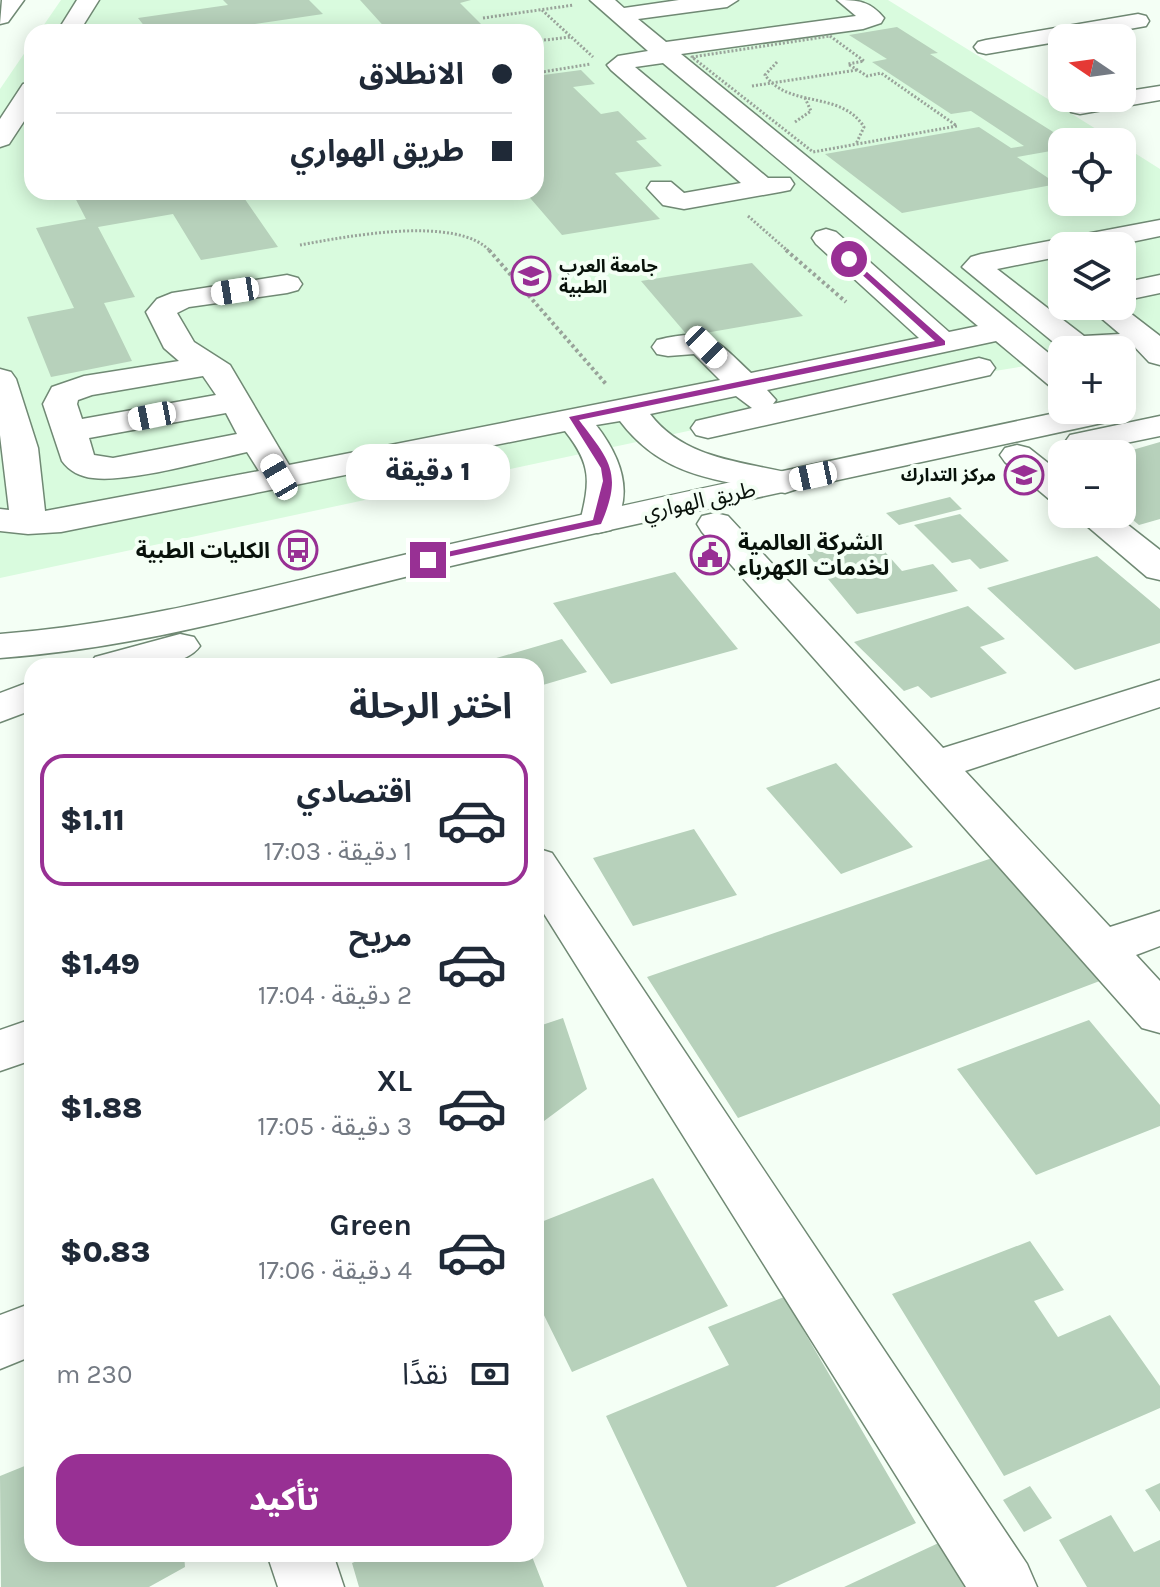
<!DOCTYPE html>
<html lang="ar">
<meta charset="utf-8">
<style>
:root{--surface:#fff;--page:#f6f6f7;--text:#1f2937;--muted:#747a83;--line:#e0e1e3;--accent:#983094}
body{margin:0;font-family:Karla,"Noto Sans Arabic",sans-serif;background:var(--page);color:var(--text);direction:rtl;height:100vh;display:flex;flex-direction:column;font-size:30px;white-space:nowrap}
*{box-sizing:border-box;margin:0}
p{font-size:26px;color:var(--muted)}
.icon{flex:none;width:44px;height:44px;fill:none;stroke:currentColor;stroke-width:2;stroke-linecap:round;stroke-linejoin:round}
.map{position:relative;flex:1;overflow:hidden;direction:ltr}
.side{position:absolute;left:24px;top:658px;width:520px;height:904px;display:flex;flex-direction:column;background:var(--surface);border-radius:24px;box-shadow:0 4px 20px #0003;direction:rtl}
.side>*{flex:none}
.hud{position:absolute;left:24px;top:24px;width:520px;height:176px;border-radius:24px;box-shadow:0 4px 20px #0003;direction:rtl;display:grid;align-content:center;height:176px;padding:0 32px;background:var(--surface)}
.needle{width:52px;rotate:283deg}
.fabs{position:absolute;left:1048px;top:24px;display:grid;gap:16px}
.fabs a{display:grid;place-items:center;width:88px;height:88px;border-radius:16px;background:var(--surface);box-shadow:0 4px 20px #0003;font-size:40px}
.end{position:absolute;width:36px;height:36px;margin:-18px;border:10px solid #983094;background:#fff;box-shadow:0 0 0 4px #fff}
.from{border-radius:50%}
.bubble{position:absolute;height:56px;border-radius:24px;background:var(--surface);box-shadow:0 4px 20px #0003;font-size:26px;font-weight:800;line-height:56px;text-align:center;direction:rtl}
.car{position:absolute;width:24px;height:48px;margin:-24px -12px;border-radius:10px;box-shadow:0 0 6px 2px #0007;background:linear-gradient(#fff 24%,#345 0 40%,#fff 0 76%,#345 0 86%,#fff 0)}
.hud b{display:flex;align-items:center;gap:28px;height:76px;font-size:30px}
.hud b+b{border-top:2px solid var(--line)}
.hud i{width:20px;height:20px;background:var(--text)}
ul{padding:0;list-style:none}
li{display:flex;align-items:center;gap:24px;height:132px;margin:0 16px 12px;padding:0 16px;border:4px solid transparent;border-radius:24px}
li div{flex:1}
li b{display:block;font-size:30px}
li em{font-style:normal;font-weight:800}
li.current{border-color:var(--accent)}
li>.icon{width:72px;height:72px;stroke-width:1.5}
h2{padding:0 32px;font-size:36px;line-height:96px}
.pay{display:flex;align-items:center;gap:20px;height:88px;padding:0 32px;font-size:30px}
.pay p{margin-inline-start:auto}
.primary-button{display:flex;gap:16px;margin-top:auto;padding:16px 32px}
.primary-button a{flex:1;height:92px;border-radius:24px;background:var(--accent);color:#fff;font-size:32px;font-weight:800;line-height:92px;text-align:center}
.map>svg:first-child{display:block}
.built{fill:#d9fbde;fill-rule:evenodd}
.building{fill:#b7d1bb}
.lines{fill:none;stroke-linecap:round;stroke-linejoin:round}
.minor-casing{stroke:#708974;stroke-width:3}
.highway-casing{stroke:#708974;stroke-width:3}
.path-far1{stroke:#99a39a;stroke-width:3;stroke-dasharray:2 2;stroke-linecap:butt}
.path{stroke:#99a39a;stroke-width:4;stroke-dasharray:3 3;stroke-linecap:butt}
.minor{fill:#fff;fill-rule:evenodd}
.highway{fill:#fff;fill-rule:evenodd}
.route{fill:#983094}
.labels{text-anchor:middle;stroke-width:8;stroke-linejoin:round;paint-order:stroke}
.far-poi-label{font-size:18px;font-weight:bold;fill:#08110a;stroke:#f4fff5;text-anchor:start}
.street-label{font-size:22px;fill:#08110a;stroke:#f4fff5}
.poi-label{font-size:22px;font-weight:bold;fill:#08110a;stroke:#f4fff5;text-anchor:start}
</style>
<div class="map">
<svg width="1160" height="1587" viewBox="0 0 1160 1587">
<rect width="100%" height="100%" fill="#f4fff5"/>
<path class="built" d="M61,0H888L1117,142H1062V202H1122V145L1160,169V344L1122,351L1062,350V360L884,389L0,578V89L32,42V192H536V32H39ZM1062,246H1122V306H1062Z"/>
<path class="building" d="M223,0H309L323,14L255,24L262,32H149L138,18L228,5Z
M360,0H471L460,3L481,24L423,32H389Z
M897,27L938,53L930,54L1069,142H1062V149L1017,157L1057,184L902,213L825,154L979,127L1011,148L1024,146L971,111L951,114L872,62L887,59L849,35Z
M581,70L595,84L573,87L601,114L618,111L647,139L636,141L662,166L615,173L660,219L562,235L525,192H536V76Z
M72,192H173L178,200L240,192L278,247L201,260L173,214L98,227L135,297L104,303L132,361L51,377L27,317L74,308L36,228L86,219Z
M459,192H507V194L466,200Z
M752,263L803,316L688,336L641,281Z
M1160,442V519L1139,525L1122,511V453Z
M950,497L962,509L899,525L886,513Z
M960,514L1009,561L980,569L970,559L952,563L914,525Z
M870,535L902,571L933,564L958,591L857,614L804,550Z
M1097,556L1160,609V643L1075,670L987,588Z
M675,572L738,649L611,684L553,603Z
M968,606L1005,639L980,647L1007,673L931,698L918,686L904,691L854,642Z
M562,639L587,672L536,687V666H469Z
M836,763L913,847L841,874L766,788Z
M694,829L737,895L633,926L593,858Z
M995,857L1105,979L738,1118L647,977Z
M563,1018L587,1089L536,1127V1027Z
M1089,1020L1160,1105V1126L1036,1175L957,1069Z
M653,1178L728,1306L572,1372L536,1299V1224Z
M1030,1241L1064,1290L1034,1301L1058,1337L1110,1315L1160,1386V1408L1004,1476L892,1294Z
M784,1297L916,1523L775,1587H687L606,1416L729,1365L708,1327Z
M32,1463V1554H184L185,1567L149,1587H1L0,1476Z
M1160,1483V1512L1145,1490Z
M1030,1486L1052,1518L1024,1532L1003,1500Z
M1111,1515L1134,1552L1160,1540V1587H1087L1059,1540Z
M945,1540L973,1587H844Z
M374,1554H531L544,1587H359L352,1563Z"/>
<g class="lines">
<defs>
<path id="minor" d="M77,0H99L79,32H57Z
M590,0H615L624,8L679,0H738L727,7L638,19L666,42L856,16L837,0C858,0 870,1 884,18L881,23L863,29L681,54L1062,364V390L1051,387L996,341L767,390L776,400L773,404L979,358L990,361L995,368L990,375L708,438L696,435L691,428L696,421L752,408L736,396L650,414C686,461 744,461 797,475L803,482L797,489L785,493C718,479 664,479 620,421L596,425C620,456 636,494 611,530L598,533L585,530L580,522C590,481 592,465 565,431L61,532L28,534L0,531V509L9,510L0,435V369L11,372L16,379L38,448L45,511L259,471L247,452C210,460 128,483 93,478C81,477 69,471 62,461L43,404L52,387L84,376L179,361L164,348L146,312L157,299L172,293L287,275L298,278L302,284L298,290L287,293L189,307L177,313L194,342L230,365L289,465L720,380L694,354L668,356L657,354L652,347L657,340C710,327 715,339 751,373L919,338L816,244L812,238L816,232L826,229L836,232L949,332L978,326L663,63L635,67L768,178H790L794,184L790,190L780,192L684,209L663,205L647,188L651,182H671L684,193L741,183L611,70L607,65L618,56L648,51ZM203,376L216,395L82,419L77,404L78,400L92,395ZM226,413L237,434L113,458L94,455L89,438Z
M1138,14L1146,16L1149,21L1146,26L1079,38H1062V41L986,54L978,52L974,47L978,42L986,40Z
M32,82V109L9,144L0,147V119L23,84Z
M1160,86V100L1080,114L1071,112L1068,107L1071,102L1089,98H1122V92Z
M1160,220V236L1112,246H1062V256L997,269L1084,336L1120,334L1087,306H1121L1160,336V365L1149,362L1131,343L1122,351L1063,350L962,267L971,257L981,254Z
M1160,275V293L1122,301V283Z
M1017,445L1029,448L1062,474V502L1049,499L1005,462L1000,455L1005,448Z
M715,513L728,516L943,748L1160,680V707L965,771L1110,927L1160,911V946L1136,955L1160,981V1033L1142,1028L702,532L697,524L702,516Z
M1073,514H1114L1160,550V580L1147,577Z
M536,848L552,853L1027,1564L1037,1587H966L536,901Z
M32,1019V1060L0,1071V1030Z
M32,1303V1356L0,1369V1315Z
M267,1554H333L344,1587H278Z"/>
<path id="highway" d="M2,0H24L8,22L0,24Z
M1122,401L1128,403L1133,410L1128,417L1116,420C896,468 675,514 455,565C304,600 155,647 0,658V634C150,623 292,580 438,547C648,499 859,455 1069,410H1122Z
M1160,416V436L1082,452L1070,449L1065,442L1070,435Z
M180,634L194,637L200,646C182,672 118,666 89,666L95,657Z
M32,681V710L0,722V693Z"/>
</defs>
<use href="#minor" class="minor-casing"/>
<use href="#highway" class="highway-casing"/>
<path class="path-far1" d="M542,10L593,57
M483,18L574,5
M830,36L864,61L848,64L867,76L881,73L957,126L813,152L692,57Z
M536,41L571,37
M777,62L765,75C789,109 841,90 864,127L856,144
M536,73L591,64
M752,86L857,70
M795,122L811,111L805,98
M748,216L789,252
M300,245C344,237 458,214 491,252"/>
<path class="path" d="M489,250L606,384
M786,250L846,302"/>
<use href="#minor" class="minor"/>
<use href="#highway" class="highway"/>
</g>
<path class="route" d="M849,256L945,341V345L579,420C610,461 623,473 601,524L424,562V557L593,520L603,481L601,468L569,417L935,341L846,260Z"/>
<defs>
<symbol id="university-ring" viewBox="-11 -11 22 22"><circle r="9.5" fill="#f4fff5" stroke="#983094" stroke-width="1.5"/><path d="M0-5L7-2L0 1L-7-2ZM-4 1L0 2.5L4 1V4Q0 6-4 4Z" fill="#983094"/></symbol>
<symbol id="school-ring" viewBox="-11 -11 22 22"><circle r="9.5" fill="#f4fff5" stroke="#983094" stroke-width="1.5"/><path d="M0-5L7-2L0 1L-7-2ZM-4 1L0 2.5L4 1V4Q0 6-4 4Z" fill="#983094"/></symbol>
<symbol id="bus-ring" viewBox="-11 -11 22 22"><circle r="9.5" fill="#f4fff5" stroke="#983094" stroke-width="1.5"/><path d="M-5-6H5V4H4V6H2V4H-2V6H-4V4H-5ZM-3.5-4V0h7V-4ZM-3.5 1.2v1.5H-2V1.2ZM2 1.2v1.5H3.5V1.2Z" fill="#983094"/></symbol>
<symbol id="civic-ring" viewBox="-11 -11 22 22"><circle r="9.5" fill="#f4fff5" stroke="#983094" stroke-width="1.5"/><path d="M-.6-6.5H3V-4.5H.6V-3L4-1V1h2V6H-6V1h2V-1L-.6-3ZM-1.2 2.5V6h2.4V2.5Z" fill="#983094"/></symbol>
</defs>
<g fill-rule="evenodd">
<use href="#university-ring" x="509" y="254" width="44" height="44"/>
<use href="#school-ring" x="1002" y="453" width="44" height="44"/>
<use href="#bus-ring" x="276" y="528" width="44" height="44"/>
<use href="#civic-ring" x="688" y="533" width="44" height="44"/>
</g>
<g class="labels">
<g class="far-poi-label">
<text x="559" y="272">جامعة العرب<tspan x="559" dy="21">الطبية</tspan></text>
<text x="996" y="481" text-anchor="end">مركز التدارك</text>
</g>
<g class="street-label">
<text transform="translate(699 500) rotate(-12)" y="8">طريق الهواري</text>
</g>
<g class="poi-label">
<text x="738" y="550">الشركة العالمية<tspan x="738" dy="25">لخدمات الكهرباء</tspan></text>
<text x="270" y="558" text-anchor="end">الكليات الطبية</text>
</g>
</g>
</svg>
<div class="fabs">
<a><svg class="needle" viewBox="-14 -14 28 28"><path d="M0-13l5 13h-10z" fill="#e53935"/><path d="M0 13l5-13h-10z" fill="#747a83"/></svg></a>
<a><svg class="icon" aria-label="locate" viewBox="0 0 24 24"><circle cx="12" cy="12" r="6"/><path d="M12 2v4M12 18v4M2 12h4M18 12h4"/></svg></a>
<a><svg class="icon" aria-label="layers" viewBox="0 0 24 24"><path d="M12 4l9 5-9 5-9-5zM3 14l9 5 9-5"/></svg></a>
<a>+</a>
<a>−</a>
</div>
<i class="end from" style="left:849px;top:259px"></i>
<i class="end" style="left:428px;top:560px"></i>
<div class="bubble" style="left:346px;top:444px;width:164px">1 دقيقة</div>
<i class="car" style="left:235px;top:291px;rotate:261deg"></i>
<i class="car" style="left:706px;top:347px;rotate:135deg"></i>
<i class="car" style="left:152px;top:416px;rotate:259deg"></i>
<i class="car" style="left:813px;top:476px;rotate:258deg"></i>
<i class="car" style="left:279px;top:477px;rotate:330deg"></i>
<div class="hud">
<b><i class="from"></i>الانطلاق</b>
<b><i></i>طريق الهواري</b>
</div>
<section class="side">
<h2>اختر الرحلة</h2>
<ul>
<li class="current"><svg class="icon" aria-label="car" viewBox="0 0 24 24"><path d="M5 17H2v-5l4-1 3-4h7l3 4 3 1v5h-3M9 17h6M6 11h13"/><circle cx="7" cy="17" r="2"/><circle cx="17" cy="17" r="2"/></svg><div><b>اقتصادي</b><p>1 دقيقة · 17:03</p></div><em>$1.11</em></li>
<li><svg class="icon" aria-label="car" viewBox="0 0 24 24"><path d="M5 17H2v-5l4-1 3-4h7l3 4 3 1v5h-3M9 17h6M6 11h13"/><circle cx="7" cy="17" r="2"/><circle cx="17" cy="17" r="2"/></svg><div><b>مريح</b><p>2 دقيقة · 17:04</p></div><em>$1.49</em></li>
<li><svg class="icon" aria-label="car" viewBox="0 0 24 24"><path d="M5 17H2v-5l4-1 3-4h7l3 4 3 1v5h-3M9 17h6M6 11h13"/><circle cx="7" cy="17" r="2"/><circle cx="17" cy="17" r="2"/></svg><div><b>XL</b><p>3 دقيقة · 17:05</p></div><em>$1.88</em></li>
<li><svg class="icon" aria-label="car" viewBox="0 0 24 24"><path d="M5 17H2v-5l4-1 3-4h7l3 4 3 1v5h-3M9 17h6M6 11h13"/><circle cx="7" cy="17" r="2"/><circle cx="17" cy="17" r="2"/></svg><div><b>Green</b><p>4 دقيقة · 17:06</p></div><em>$0.83</em></li>
</ul>
<div class="pay"><svg class="icon" aria-label="cash" viewBox="0 0 24 24"><path d="M3 7h18v10H3z"/><circle cx="12" cy="12" r="2"/></svg>نقدًا<p>230 m</p></div>
<div class="primary-button"><a>تأكيد</a></div>
</section>
</div>
